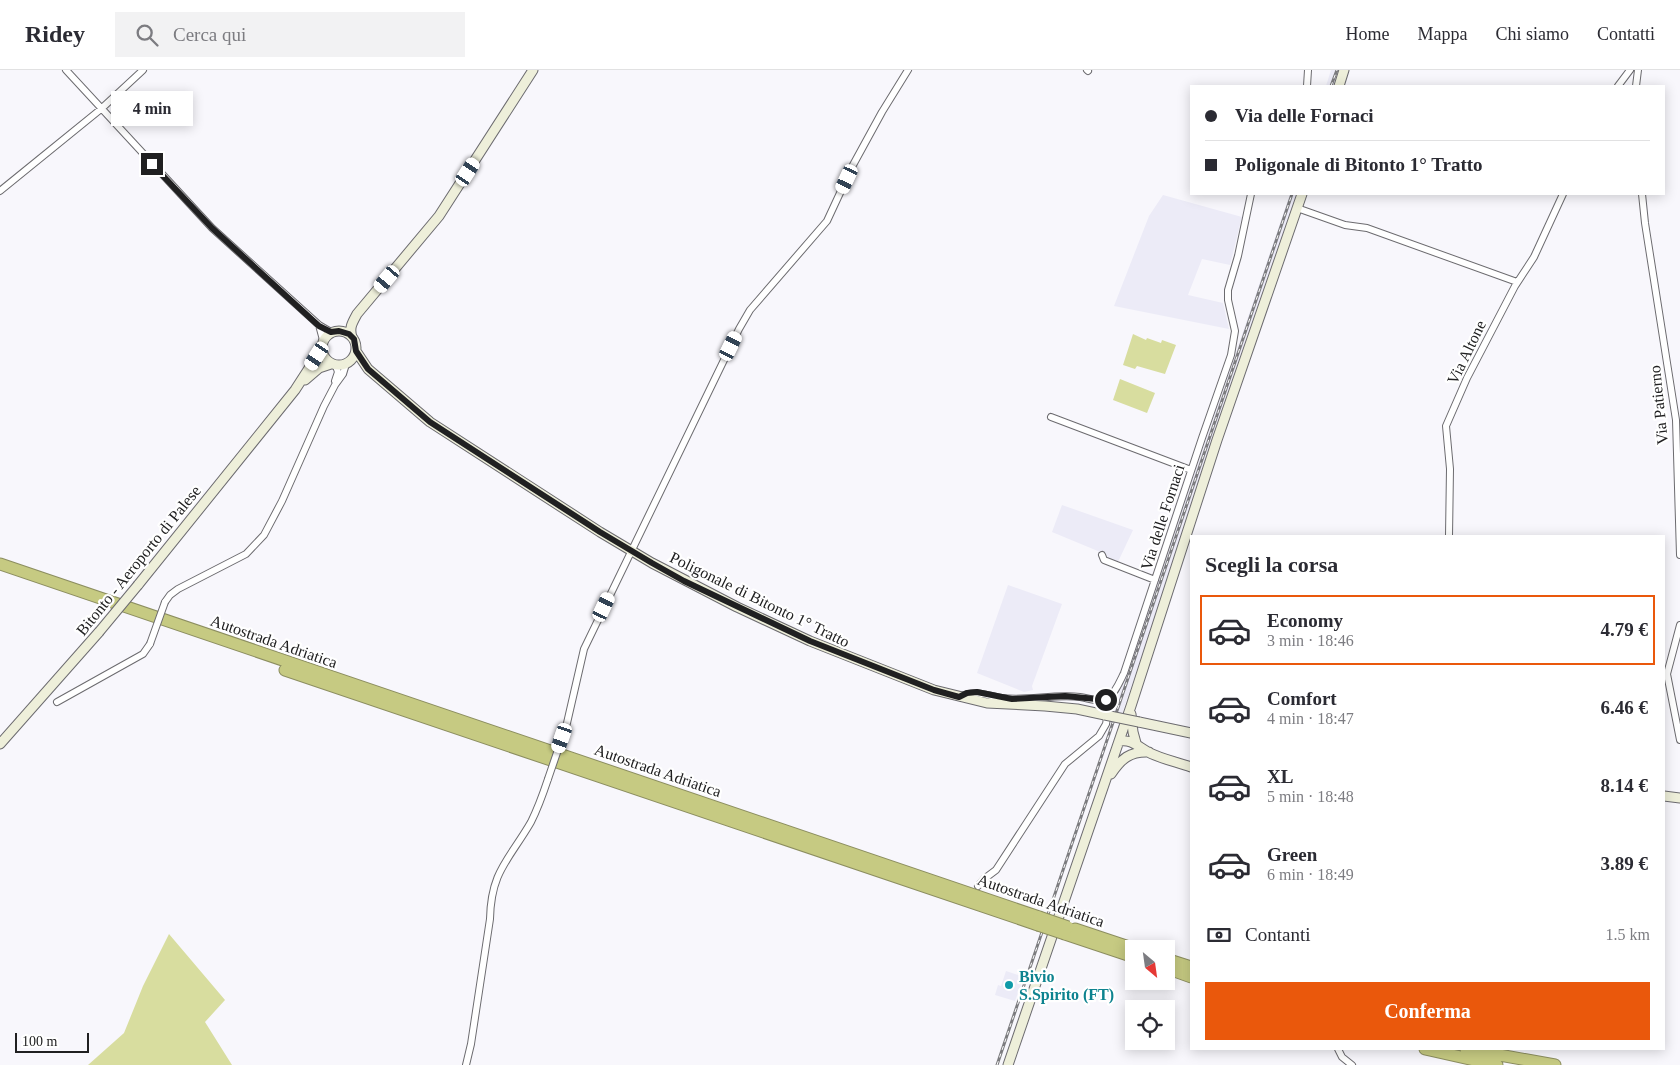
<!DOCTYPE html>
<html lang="it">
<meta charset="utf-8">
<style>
:root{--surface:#fff;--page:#f2f2f3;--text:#2b2b33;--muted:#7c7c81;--line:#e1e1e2;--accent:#ea580c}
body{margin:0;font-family:Georgia,serif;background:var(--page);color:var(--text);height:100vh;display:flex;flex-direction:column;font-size:19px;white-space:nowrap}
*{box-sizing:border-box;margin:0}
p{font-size:16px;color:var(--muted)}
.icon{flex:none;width:28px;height:28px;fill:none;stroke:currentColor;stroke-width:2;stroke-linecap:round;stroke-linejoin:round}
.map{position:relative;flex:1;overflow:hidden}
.drawer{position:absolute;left:1190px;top:465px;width:475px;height:515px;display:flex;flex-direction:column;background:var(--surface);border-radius:0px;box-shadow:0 2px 12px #0003}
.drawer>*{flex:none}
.top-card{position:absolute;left:1190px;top:15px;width:475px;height:110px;border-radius:0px;box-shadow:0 2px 12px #0003;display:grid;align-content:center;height:110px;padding:0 15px;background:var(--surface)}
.needle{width:32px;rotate:151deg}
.tools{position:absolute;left:1125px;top:870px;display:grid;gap:10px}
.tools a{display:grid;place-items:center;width:50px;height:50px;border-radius:0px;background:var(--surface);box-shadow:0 2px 12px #0003;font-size:25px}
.scale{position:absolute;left:15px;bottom:12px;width:74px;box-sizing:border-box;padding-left:5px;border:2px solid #202021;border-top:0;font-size:14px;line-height:18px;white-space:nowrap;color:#202021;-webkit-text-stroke:4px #fff;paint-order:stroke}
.end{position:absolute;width:22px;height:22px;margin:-11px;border:6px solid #202021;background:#fff;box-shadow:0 0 0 2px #fff}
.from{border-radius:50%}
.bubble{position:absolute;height:35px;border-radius:0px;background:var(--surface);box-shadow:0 2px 12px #0003;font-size:16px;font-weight:800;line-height:35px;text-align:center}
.car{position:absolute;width:15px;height:30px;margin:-15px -8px;border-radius:6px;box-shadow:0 0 4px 1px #0007;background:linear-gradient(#fff 24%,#345 0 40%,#fff 0 76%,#345 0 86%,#fff 0)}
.top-card b{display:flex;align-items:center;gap:18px;height:48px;font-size:19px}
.top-card b+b{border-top:1px solid var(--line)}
.top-card i{width:12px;height:12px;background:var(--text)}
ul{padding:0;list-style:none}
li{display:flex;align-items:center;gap:15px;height:70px;margin:0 10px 8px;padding:0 5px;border:2px solid transparent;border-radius:0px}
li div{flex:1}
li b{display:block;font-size:19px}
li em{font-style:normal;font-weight:800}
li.current{border-color:var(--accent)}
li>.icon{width:45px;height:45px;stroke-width:1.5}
h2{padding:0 15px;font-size:22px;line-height:60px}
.pay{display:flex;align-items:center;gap:12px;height:55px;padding:0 15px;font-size:19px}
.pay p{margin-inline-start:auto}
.primary-button{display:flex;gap:10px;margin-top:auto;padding:10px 15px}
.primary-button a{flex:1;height:58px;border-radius:0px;background:var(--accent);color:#fff;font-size:20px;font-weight:800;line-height:58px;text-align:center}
header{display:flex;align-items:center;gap:30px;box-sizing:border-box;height:70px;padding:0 25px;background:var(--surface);border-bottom:1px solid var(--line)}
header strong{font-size:24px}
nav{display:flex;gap:28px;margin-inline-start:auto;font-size:18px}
.search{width:350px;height:45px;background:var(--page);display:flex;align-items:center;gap:12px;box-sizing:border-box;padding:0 18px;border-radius:0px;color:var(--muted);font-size:19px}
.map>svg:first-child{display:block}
.built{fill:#ecebf7}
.green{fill:#d8dd9f}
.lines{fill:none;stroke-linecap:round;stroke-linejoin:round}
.street-casing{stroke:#6c6b6f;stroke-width:8}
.secondary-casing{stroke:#6c6b6f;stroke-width:11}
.highway-casing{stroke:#8c8e60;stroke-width:13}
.street{stroke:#fff;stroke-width:6}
.secondary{stroke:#eeefda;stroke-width:9}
.highway{stroke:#c6ca82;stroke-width:11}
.rail-casing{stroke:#7c7c7f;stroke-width:3}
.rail{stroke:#fff;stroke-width:1;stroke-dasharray:4;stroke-linecap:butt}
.street-bridge-casing{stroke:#6c6b6f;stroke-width:8;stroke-linecap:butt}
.secondary-bridge-casing{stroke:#6c6b6f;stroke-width:11;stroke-linecap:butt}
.highway-bridge-casing{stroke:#8c8e60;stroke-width:13;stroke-linecap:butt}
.street-bridge{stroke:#fff;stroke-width:6}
.secondary-bridge{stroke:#eeefda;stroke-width:9}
.highway-bridge{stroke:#c6ca82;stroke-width:11}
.route{stroke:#202021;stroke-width:6}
.culture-dot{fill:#0f9aa8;stroke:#fff;stroke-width:2}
.labels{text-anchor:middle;stroke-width:4.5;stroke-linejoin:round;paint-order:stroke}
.street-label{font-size:16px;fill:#202021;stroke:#fff}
.culture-label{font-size:16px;font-weight:bold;fill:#0d838f;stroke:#fff;text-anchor:start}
</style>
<header>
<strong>Ridey</strong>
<div class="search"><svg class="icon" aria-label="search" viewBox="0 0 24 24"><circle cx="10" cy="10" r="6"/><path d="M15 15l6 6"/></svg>Cerca qui</div>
<nav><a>Home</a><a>Mappa</a><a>Chi siamo</a><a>Contatti</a></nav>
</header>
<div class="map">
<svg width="1680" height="995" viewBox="0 0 1680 995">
<rect width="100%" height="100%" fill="#f8f7fc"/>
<path class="built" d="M1331,0H1340L1335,16H1326Z
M1290,124H1298L1122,644L1113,642Z
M1163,125L1242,147L1230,195L1202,189L1188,225L1223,233L1229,259L1114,236L1149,146Z
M1062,435L1133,460L1117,494L1108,490L1105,484L1052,462Z
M1008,515L1062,534L1032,616L1033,620L1024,622L977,603Z
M1006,901L1024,907L1015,931L995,925L998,915L1001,916Z"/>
<path class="green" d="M1133,264L1146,270L1147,268L1161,273L1162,270L1176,275L1165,304L1137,296L1135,299L1123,295Z
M1120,309L1155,323L1147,343L1113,330Z
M169,864L225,930L205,952L232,995H88L124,963L143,916Z"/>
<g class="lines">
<defs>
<path id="street" d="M66,0L212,158L319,255L331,262
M1087,0L1088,1
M1307,16L1308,0
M1618,16L1630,0
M1636,16L1638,0
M0,121L101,39L143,0
M1642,124L1645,153L1676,350L1680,485
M1297,138L1345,155L1367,158L1517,212
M319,255L323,270
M335,311L338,302L336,296
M1051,347L1191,400
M1449,466L1450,399L1446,356L1467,308L1515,216L1534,187L1563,124
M1102,485L1104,490L1155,510
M165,532L170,525L178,519L246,484L264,465L282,431L324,336L335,315L343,304L346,294
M1680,555L1667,604L1680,670
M960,627C975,619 987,626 1002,628C1028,631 1054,624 1080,627C1088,628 1100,633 1107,629C1115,624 1120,611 1124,603L1202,368L1231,285L1235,261L1228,230V220L1238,186L1251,124
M57,632L143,584L150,574
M562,668L567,653L584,579L739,259L750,240L827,151L853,95L882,42L908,0
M978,816L984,809L996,800L1065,694L1099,666L1106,654L1111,626
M1338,979L1342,987L1352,995
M466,995L471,974L490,849C491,801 509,790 531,752C538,738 543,724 548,709"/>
<path id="secondary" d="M1339,16L1344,0
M322 278a17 17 0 1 1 34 0a17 17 0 1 1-34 0Z
M352,267C349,258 352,253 357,244L439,146L533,0
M356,281L368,299L430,352L600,462L652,493L737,537L810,571L934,620L987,633L1045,636L1077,639L1105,645
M305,310L319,298L331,294
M138,515L295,320L317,286L321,276
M1131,644L1133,662L1136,673
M1139,652L1191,663
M1119,671C1132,669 1137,676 1148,682C1161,689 1177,692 1191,697
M0,674L99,562
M1111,704C1121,689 1130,681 1149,682
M1664,726L1680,728
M1008,995L1131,636L1217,370L1302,124"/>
<path id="highway" d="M0,494L1039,847
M285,600L1038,855
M1075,859L1135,879
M1065,864L1134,887
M1166,889L1191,897
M1166,898L1191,907
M1425,979L1497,995
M1466,979L1555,995"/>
</defs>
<use href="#street" class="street-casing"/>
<use href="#secondary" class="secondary-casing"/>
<use href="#highway" class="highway-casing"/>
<use href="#street" class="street"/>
<use href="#secondary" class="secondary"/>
<use href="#highway" class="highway"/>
<defs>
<path id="rail" d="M1331,16L1337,0
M997,995L1292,124"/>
</defs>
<use href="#rail" class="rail-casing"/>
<use href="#rail" class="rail"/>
<defs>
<path id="street-bridge" d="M150,574L165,532
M548,709L562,668"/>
<path id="secondary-bridge" d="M99,562L138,515
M1105,645L1139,652"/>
<path id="highway-bridge" d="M1039,847L1068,857
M1038,855L1065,864"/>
</defs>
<use href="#street-bridge" class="street-bridge-casing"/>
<use href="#secondary-bridge" class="secondary-bridge-casing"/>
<use href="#highway-bridge" class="highway-bridge-casing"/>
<use href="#street-bridge" class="street-bridge"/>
<use href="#secondary-bridge" class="secondary-bridge"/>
<use href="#highway-bridge" class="highway-bridge"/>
</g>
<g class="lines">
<path class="route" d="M152,94L212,158L319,256L331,262L339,261L349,264L354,269L356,281L368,299L430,352L600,462L652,493L684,511L810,571L934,620L959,627L967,623L977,622L1012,629L1065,626L1106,630"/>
</g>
<circle class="culture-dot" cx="1009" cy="915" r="5"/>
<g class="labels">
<g class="street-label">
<text transform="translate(1466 282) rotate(-64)" y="6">Via Altone</text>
<text transform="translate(1658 335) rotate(-96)" y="6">Via Patierno</text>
<text transform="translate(1162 447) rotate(-72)" y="6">Via delle Fornaci</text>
<text transform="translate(138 490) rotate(-51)" y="6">Bitonto - Aeroporto di Palese</text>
<text transform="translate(760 529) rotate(26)" y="6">Poligonale di Bitonto 1° Tratto</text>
<text transform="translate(274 571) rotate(19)" y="6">Autostrada Adriatica</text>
<text transform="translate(658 700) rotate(19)" y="6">Autostrada Adriatica</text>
<text transform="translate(1041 830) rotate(19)" y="6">Autostrada Adriatica</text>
</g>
<g class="culture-label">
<text x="1019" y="912">Bivio<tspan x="1019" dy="18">S.Spirito (FT)</tspan></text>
</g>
</g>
</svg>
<div class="tools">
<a><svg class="needle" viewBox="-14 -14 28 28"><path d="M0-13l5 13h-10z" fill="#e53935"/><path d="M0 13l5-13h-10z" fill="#7c7c81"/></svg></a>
<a><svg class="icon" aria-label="locate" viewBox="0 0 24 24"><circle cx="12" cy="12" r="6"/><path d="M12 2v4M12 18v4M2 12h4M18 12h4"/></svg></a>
</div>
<div class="scale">100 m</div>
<i class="end from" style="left:1106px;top:630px"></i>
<i class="end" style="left:152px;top:94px"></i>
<div class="bubble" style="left:111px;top:21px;width:82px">4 min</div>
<i class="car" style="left:468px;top:102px;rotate:33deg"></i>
<i class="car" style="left:847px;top:109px;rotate:205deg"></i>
<i class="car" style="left:387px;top:209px;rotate:220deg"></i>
<i class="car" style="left:731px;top:276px;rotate:26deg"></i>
<i class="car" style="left:317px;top:286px;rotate:213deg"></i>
<i class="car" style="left:604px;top:537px;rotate:25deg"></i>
<i class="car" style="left:562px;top:668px;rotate:199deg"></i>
<div class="top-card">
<b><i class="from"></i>Via delle Fornaci</b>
<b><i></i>Poligonale di Bitonto 1° Tratto</b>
</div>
<section class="drawer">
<h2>Scegli la corsa</h2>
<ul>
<li class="current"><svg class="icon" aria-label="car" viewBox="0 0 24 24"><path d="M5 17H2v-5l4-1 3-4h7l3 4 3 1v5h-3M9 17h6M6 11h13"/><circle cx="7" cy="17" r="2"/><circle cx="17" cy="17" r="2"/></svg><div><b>Economy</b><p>3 min · 18:46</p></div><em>4.79 €</em></li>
<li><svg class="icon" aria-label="car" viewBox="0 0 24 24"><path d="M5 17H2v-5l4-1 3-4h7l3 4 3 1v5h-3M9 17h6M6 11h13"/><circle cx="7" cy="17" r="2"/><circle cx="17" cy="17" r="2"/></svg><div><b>Comfort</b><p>4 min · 18:47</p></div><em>6.46 €</em></li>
<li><svg class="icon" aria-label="car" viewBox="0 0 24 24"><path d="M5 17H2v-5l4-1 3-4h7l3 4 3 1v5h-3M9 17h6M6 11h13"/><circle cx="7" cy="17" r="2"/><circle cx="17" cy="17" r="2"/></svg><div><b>XL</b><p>5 min · 18:48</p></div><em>8.14 €</em></li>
<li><svg class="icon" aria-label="car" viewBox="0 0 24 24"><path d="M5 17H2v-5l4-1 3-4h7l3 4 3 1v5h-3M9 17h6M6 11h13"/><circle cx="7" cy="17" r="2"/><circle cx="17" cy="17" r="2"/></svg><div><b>Green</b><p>6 min · 18:49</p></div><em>3.89 €</em></li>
</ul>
<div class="pay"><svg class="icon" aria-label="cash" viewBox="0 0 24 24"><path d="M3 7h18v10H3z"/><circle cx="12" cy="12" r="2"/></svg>Contanti<p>1.5 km</p></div>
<div class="primary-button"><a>Conferma</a></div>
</section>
</div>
